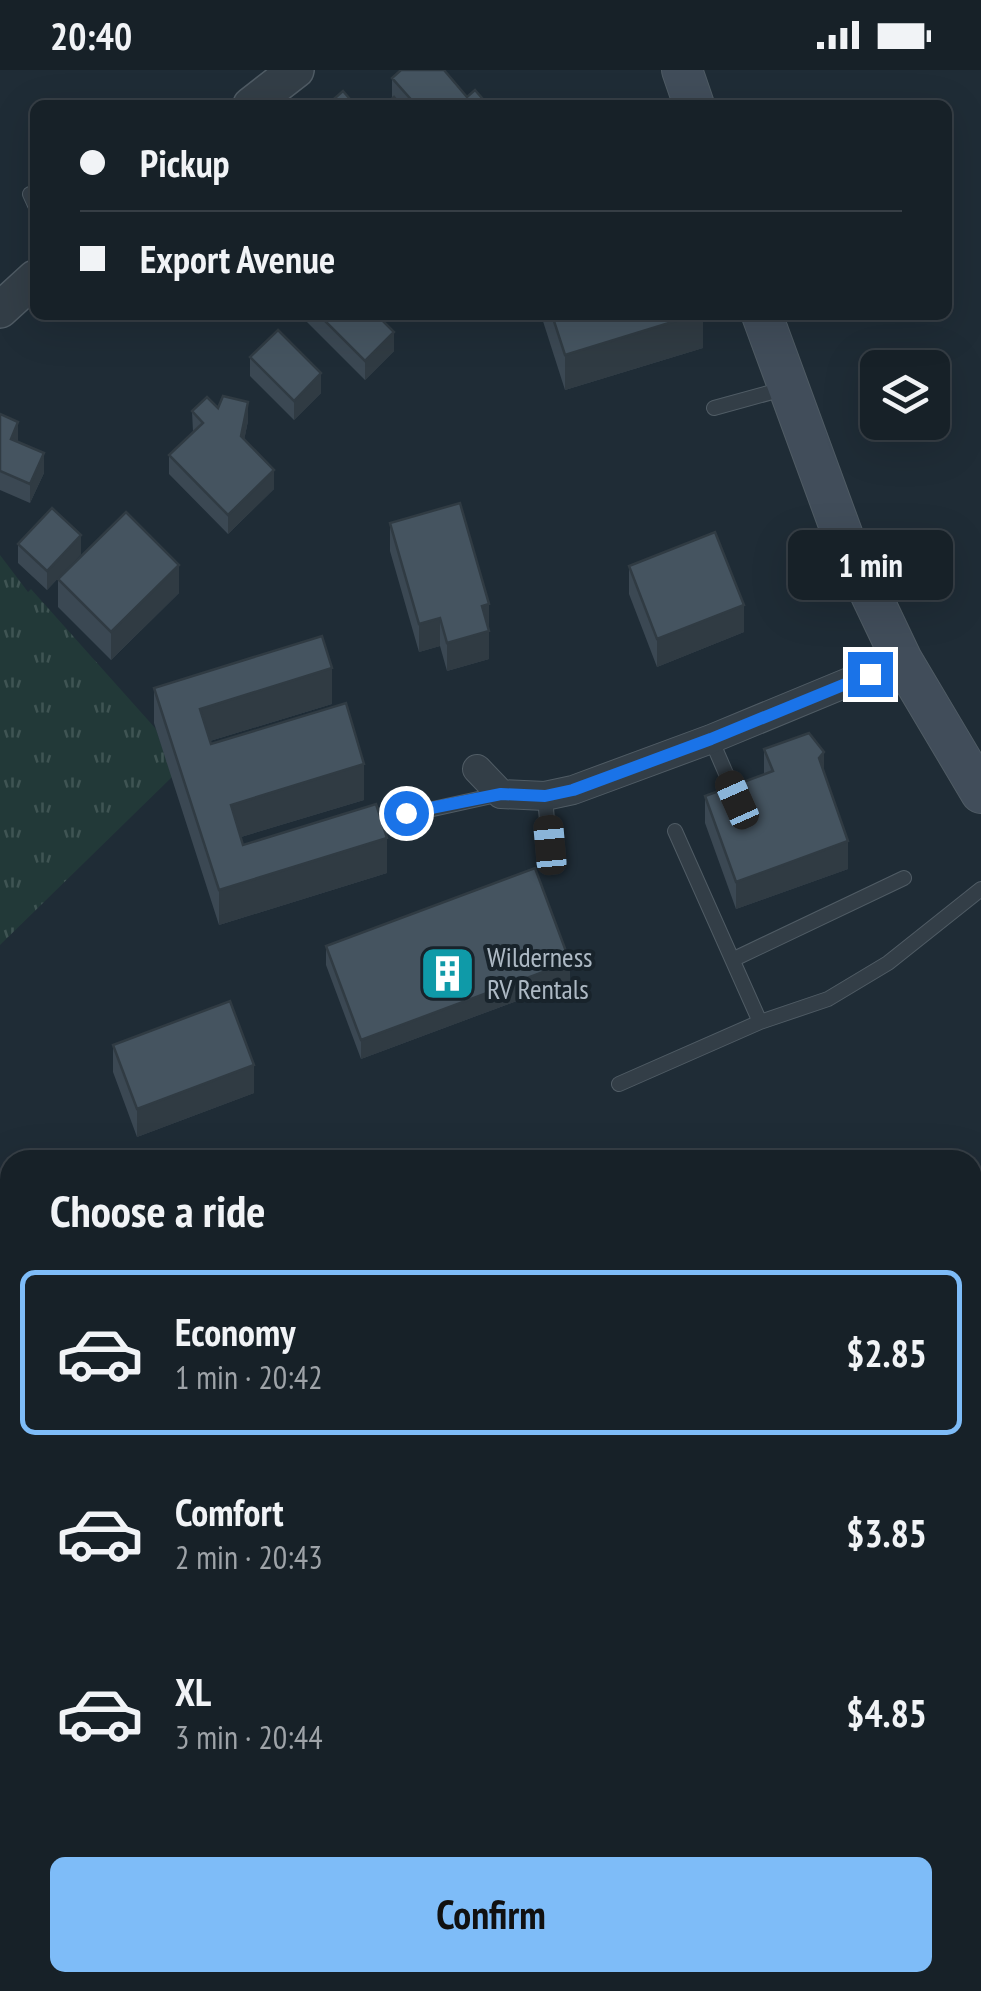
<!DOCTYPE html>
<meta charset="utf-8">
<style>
:root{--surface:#172128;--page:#202930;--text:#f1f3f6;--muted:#9ea3a8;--line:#363e45;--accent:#7ebcf8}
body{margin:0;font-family:"PT Sans Narrow",sans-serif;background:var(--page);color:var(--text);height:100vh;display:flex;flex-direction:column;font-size:38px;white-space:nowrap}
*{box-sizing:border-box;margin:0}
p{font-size:32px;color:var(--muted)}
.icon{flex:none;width:55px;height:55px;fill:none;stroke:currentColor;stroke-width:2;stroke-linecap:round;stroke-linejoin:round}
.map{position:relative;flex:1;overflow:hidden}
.panel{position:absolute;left:0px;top:1080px;width:982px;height:842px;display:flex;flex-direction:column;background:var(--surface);border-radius:30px 30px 0 0;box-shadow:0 10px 40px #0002,0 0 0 2px var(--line)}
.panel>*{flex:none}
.guide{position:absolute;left:30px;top:30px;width:922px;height:220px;border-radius:15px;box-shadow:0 10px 40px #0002,0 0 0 2px var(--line);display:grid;align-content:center;height:220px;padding:0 50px;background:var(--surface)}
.controls{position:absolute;left:860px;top:280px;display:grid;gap:20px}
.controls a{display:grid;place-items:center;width:90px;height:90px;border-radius:15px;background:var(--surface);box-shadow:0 10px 40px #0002,0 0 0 2px var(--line);font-size:50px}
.end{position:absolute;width:45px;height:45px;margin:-22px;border:12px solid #1a73e8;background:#fff;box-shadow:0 0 0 5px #fff}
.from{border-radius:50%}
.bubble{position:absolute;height:70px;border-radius:15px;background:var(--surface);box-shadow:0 10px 40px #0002,0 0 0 2px var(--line);font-size:32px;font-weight:600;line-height:70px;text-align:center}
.car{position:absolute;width:30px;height:60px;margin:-30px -15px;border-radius:12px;box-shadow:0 0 8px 2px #0007;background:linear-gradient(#222 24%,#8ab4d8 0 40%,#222 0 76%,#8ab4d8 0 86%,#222 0)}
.guide b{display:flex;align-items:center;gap:35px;height:95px;font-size:38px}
.guide b+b{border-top:2px solid var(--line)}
.guide i{width:25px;height:25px;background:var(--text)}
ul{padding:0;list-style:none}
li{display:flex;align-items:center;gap:30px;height:165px;margin:0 20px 15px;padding:0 30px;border:5px solid transparent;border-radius:15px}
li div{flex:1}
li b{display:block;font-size:38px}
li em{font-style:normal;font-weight:600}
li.on{border-color:var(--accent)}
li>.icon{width:90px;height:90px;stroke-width:1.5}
h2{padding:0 50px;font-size:45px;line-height:120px}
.button{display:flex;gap:20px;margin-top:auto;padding:20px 50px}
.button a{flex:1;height:115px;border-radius:15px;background:var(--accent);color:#111;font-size:40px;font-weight:600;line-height:115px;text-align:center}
.status{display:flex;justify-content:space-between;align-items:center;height:70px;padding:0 50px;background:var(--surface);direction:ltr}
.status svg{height:28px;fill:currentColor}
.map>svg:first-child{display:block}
.grass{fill:url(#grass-tufts)}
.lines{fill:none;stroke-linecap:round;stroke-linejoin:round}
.service-casing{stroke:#505c65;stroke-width:16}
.minor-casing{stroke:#505c65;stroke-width:30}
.tertiary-casing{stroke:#505c65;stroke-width:38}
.secondary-casing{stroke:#505c65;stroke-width:42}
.service{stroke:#333e47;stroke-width:14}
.minor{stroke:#333e47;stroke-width:28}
.tertiary{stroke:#333e47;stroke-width:35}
.secondary{stroke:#414d5a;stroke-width:40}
.wall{fill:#3b4853}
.shaded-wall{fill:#303b43}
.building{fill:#455460;stroke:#303b43;stroke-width:2.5}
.route{stroke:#1a73e8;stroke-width:12}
.labels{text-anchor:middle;stroke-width:8;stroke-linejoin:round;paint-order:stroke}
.poi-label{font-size:28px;fill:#adb9c4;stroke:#18232b;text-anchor:start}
</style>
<div class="status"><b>20:40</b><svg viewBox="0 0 49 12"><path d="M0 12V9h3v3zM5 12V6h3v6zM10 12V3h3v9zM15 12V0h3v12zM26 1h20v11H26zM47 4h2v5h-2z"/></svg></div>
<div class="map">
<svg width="981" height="1921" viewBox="0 0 981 1921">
<defs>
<pattern id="grass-tufts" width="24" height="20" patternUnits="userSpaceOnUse" patternTransform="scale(2.5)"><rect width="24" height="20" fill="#223938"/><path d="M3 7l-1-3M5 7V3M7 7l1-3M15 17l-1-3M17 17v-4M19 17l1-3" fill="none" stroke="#3f5453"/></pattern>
</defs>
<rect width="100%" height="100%" fill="#1f2c36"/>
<path class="grass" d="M0,485L28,522L31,519L156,659L172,707L0,875Z"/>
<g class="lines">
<defs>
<path id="service" d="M30,124L35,135
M714,338L787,318
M711,669L737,729
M545,726L549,775
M392,748L501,724
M675,761L760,952
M734,889L904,808
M619,1014L760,952L828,929L888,893L981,819"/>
<path id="minor" d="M477,699L501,724L545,726L573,720L711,669L902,590
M972,1400L981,1391
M618,1921L623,1912"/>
<path id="tertiary" d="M251,35L296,0
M0,240L35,208"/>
<path id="secondary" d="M682,0L694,35
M762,245L843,466L902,590L981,723"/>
</defs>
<use href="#service" class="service-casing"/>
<use href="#minor" class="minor-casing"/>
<use href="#tertiary" class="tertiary-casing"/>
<use href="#secondary" class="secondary-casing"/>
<use href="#service" class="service"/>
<use href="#minor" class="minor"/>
<use href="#tertiary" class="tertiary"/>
<use href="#secondary" class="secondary"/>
</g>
<path class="wall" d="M392,8L467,27L488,35H384L392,28Z
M300,245H377L394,281L365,310Z
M541,245H703V278L565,320Z
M250,287L321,323L294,350L250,306Z
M218,338L248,351L244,370L274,419L228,464L169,404V385L193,362L192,341Z
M0,344L18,372L44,403L30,433L0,420Z
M390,453L489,534V589L447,601L440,576L419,582L390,481Z
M18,474L81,484L47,520L18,493Z
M629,496L744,562L657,597L629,524Z
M58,509L179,523L111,590L58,537Z
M154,618L332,634L210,671L211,674L364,730L241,767L243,775L387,803L219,855L154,653Z
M764,679L824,704L848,799L736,839L705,753V726L764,704Z
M326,876L570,911L361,989L326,895Z
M113,975L254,1023L137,1067L113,1002Z
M183,1912H315L318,1921H185Z"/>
<path class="shaded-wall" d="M695,245H703V278L565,320V285Z
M394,262V281L365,310V291Z
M321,303V323L294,350V331Z
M248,332V351L241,386V366Z
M18,352V371L11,388V369Z
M44,383V403L30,433V414Z
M274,400V419L228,464V445Z
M81,465V484L47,520V501Z
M179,495V523L111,590V562Z
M489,534V589L447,601V573L482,536Z
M744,535V562L657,597V569Z
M440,548V576L419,582V554Z
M332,598V634L200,674V639Z
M824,682V709L819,688Z
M364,694V730L231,770V735Z
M387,768V803L219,855V820Z
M848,771V799L736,839V812Z
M570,892V911L361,989V970Z
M254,995V1023L137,1067V1039Z"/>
<path class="building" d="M401,0H444L467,27L475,20L488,35H416L392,8Z
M343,21L355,35H327Z
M394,27L401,35H384Z
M319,245H377L394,262L365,291Z
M552,245H695L565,285Z
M278,260L321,303L294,331L250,287Z
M223,326L248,332L241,366L274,400L228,445L169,385L203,353L192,341L207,327L218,338Z
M0,344L18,352L11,369L44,383L30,414L0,401Z
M460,433L489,534L482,536L489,561L447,573L440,548L419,554L390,453Z
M52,438L81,465L47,501L18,474Z
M126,442L179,495L111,562L58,509Z
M715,462L744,535L657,569L629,496Z
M322,566L332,598L200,639L211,674L346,633L364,694L231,735L243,775L376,734L387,768L219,820L154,618Z
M809,663L824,682L819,688L848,771L736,812L705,726L773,701L764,679Z
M535,798L570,892L361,970L326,876Z
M230,931L254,995L137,1039L113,975Z
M194,1912H315L318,1921H197Z"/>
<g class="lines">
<path class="route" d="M406,743L501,724L545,726L573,720L711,669L870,604"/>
</g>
<defs>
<symbol id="building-square" viewBox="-11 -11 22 22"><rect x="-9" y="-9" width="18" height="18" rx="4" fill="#0f9aa8" stroke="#18232b"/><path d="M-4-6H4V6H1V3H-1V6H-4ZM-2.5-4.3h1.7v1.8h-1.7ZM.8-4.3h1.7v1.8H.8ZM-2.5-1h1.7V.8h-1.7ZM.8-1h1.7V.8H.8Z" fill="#fff"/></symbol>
</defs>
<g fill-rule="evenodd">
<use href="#building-square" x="416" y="872" width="63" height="63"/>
</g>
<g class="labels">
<g class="poi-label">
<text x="487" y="897">Wilderness<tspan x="487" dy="32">RV Rentals</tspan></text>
</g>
</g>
</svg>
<div class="controls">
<a><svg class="icon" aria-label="layers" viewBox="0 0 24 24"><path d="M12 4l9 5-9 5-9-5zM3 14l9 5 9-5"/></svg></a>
</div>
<i class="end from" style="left:406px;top:743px"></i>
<i class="end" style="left:870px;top:604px"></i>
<div class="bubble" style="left:788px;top:460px;width:165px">1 min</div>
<i class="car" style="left:737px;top:730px;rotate:336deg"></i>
<i class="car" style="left:550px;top:775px;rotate:355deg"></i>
<div class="guide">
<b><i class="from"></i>Pickup</b>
<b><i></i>Export Avenue</b>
</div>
<section class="panel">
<h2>Choose a ride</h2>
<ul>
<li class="on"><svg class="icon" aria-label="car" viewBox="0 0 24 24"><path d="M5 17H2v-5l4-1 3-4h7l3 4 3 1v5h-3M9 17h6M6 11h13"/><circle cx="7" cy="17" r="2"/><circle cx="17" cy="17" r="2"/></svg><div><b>Economy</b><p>1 min · 20:42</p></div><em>$2.85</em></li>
<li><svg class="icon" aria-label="car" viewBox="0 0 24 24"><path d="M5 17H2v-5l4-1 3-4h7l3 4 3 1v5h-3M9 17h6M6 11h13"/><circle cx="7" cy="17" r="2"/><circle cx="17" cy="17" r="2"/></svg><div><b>Comfort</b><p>2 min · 20:43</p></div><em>$3.85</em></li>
<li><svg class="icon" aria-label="car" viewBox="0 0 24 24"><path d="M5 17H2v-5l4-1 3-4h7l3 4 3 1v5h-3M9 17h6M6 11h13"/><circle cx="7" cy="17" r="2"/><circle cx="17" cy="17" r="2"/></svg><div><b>XL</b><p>3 min · 20:44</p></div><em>$4.85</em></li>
</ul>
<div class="button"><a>Confirm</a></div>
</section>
</div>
